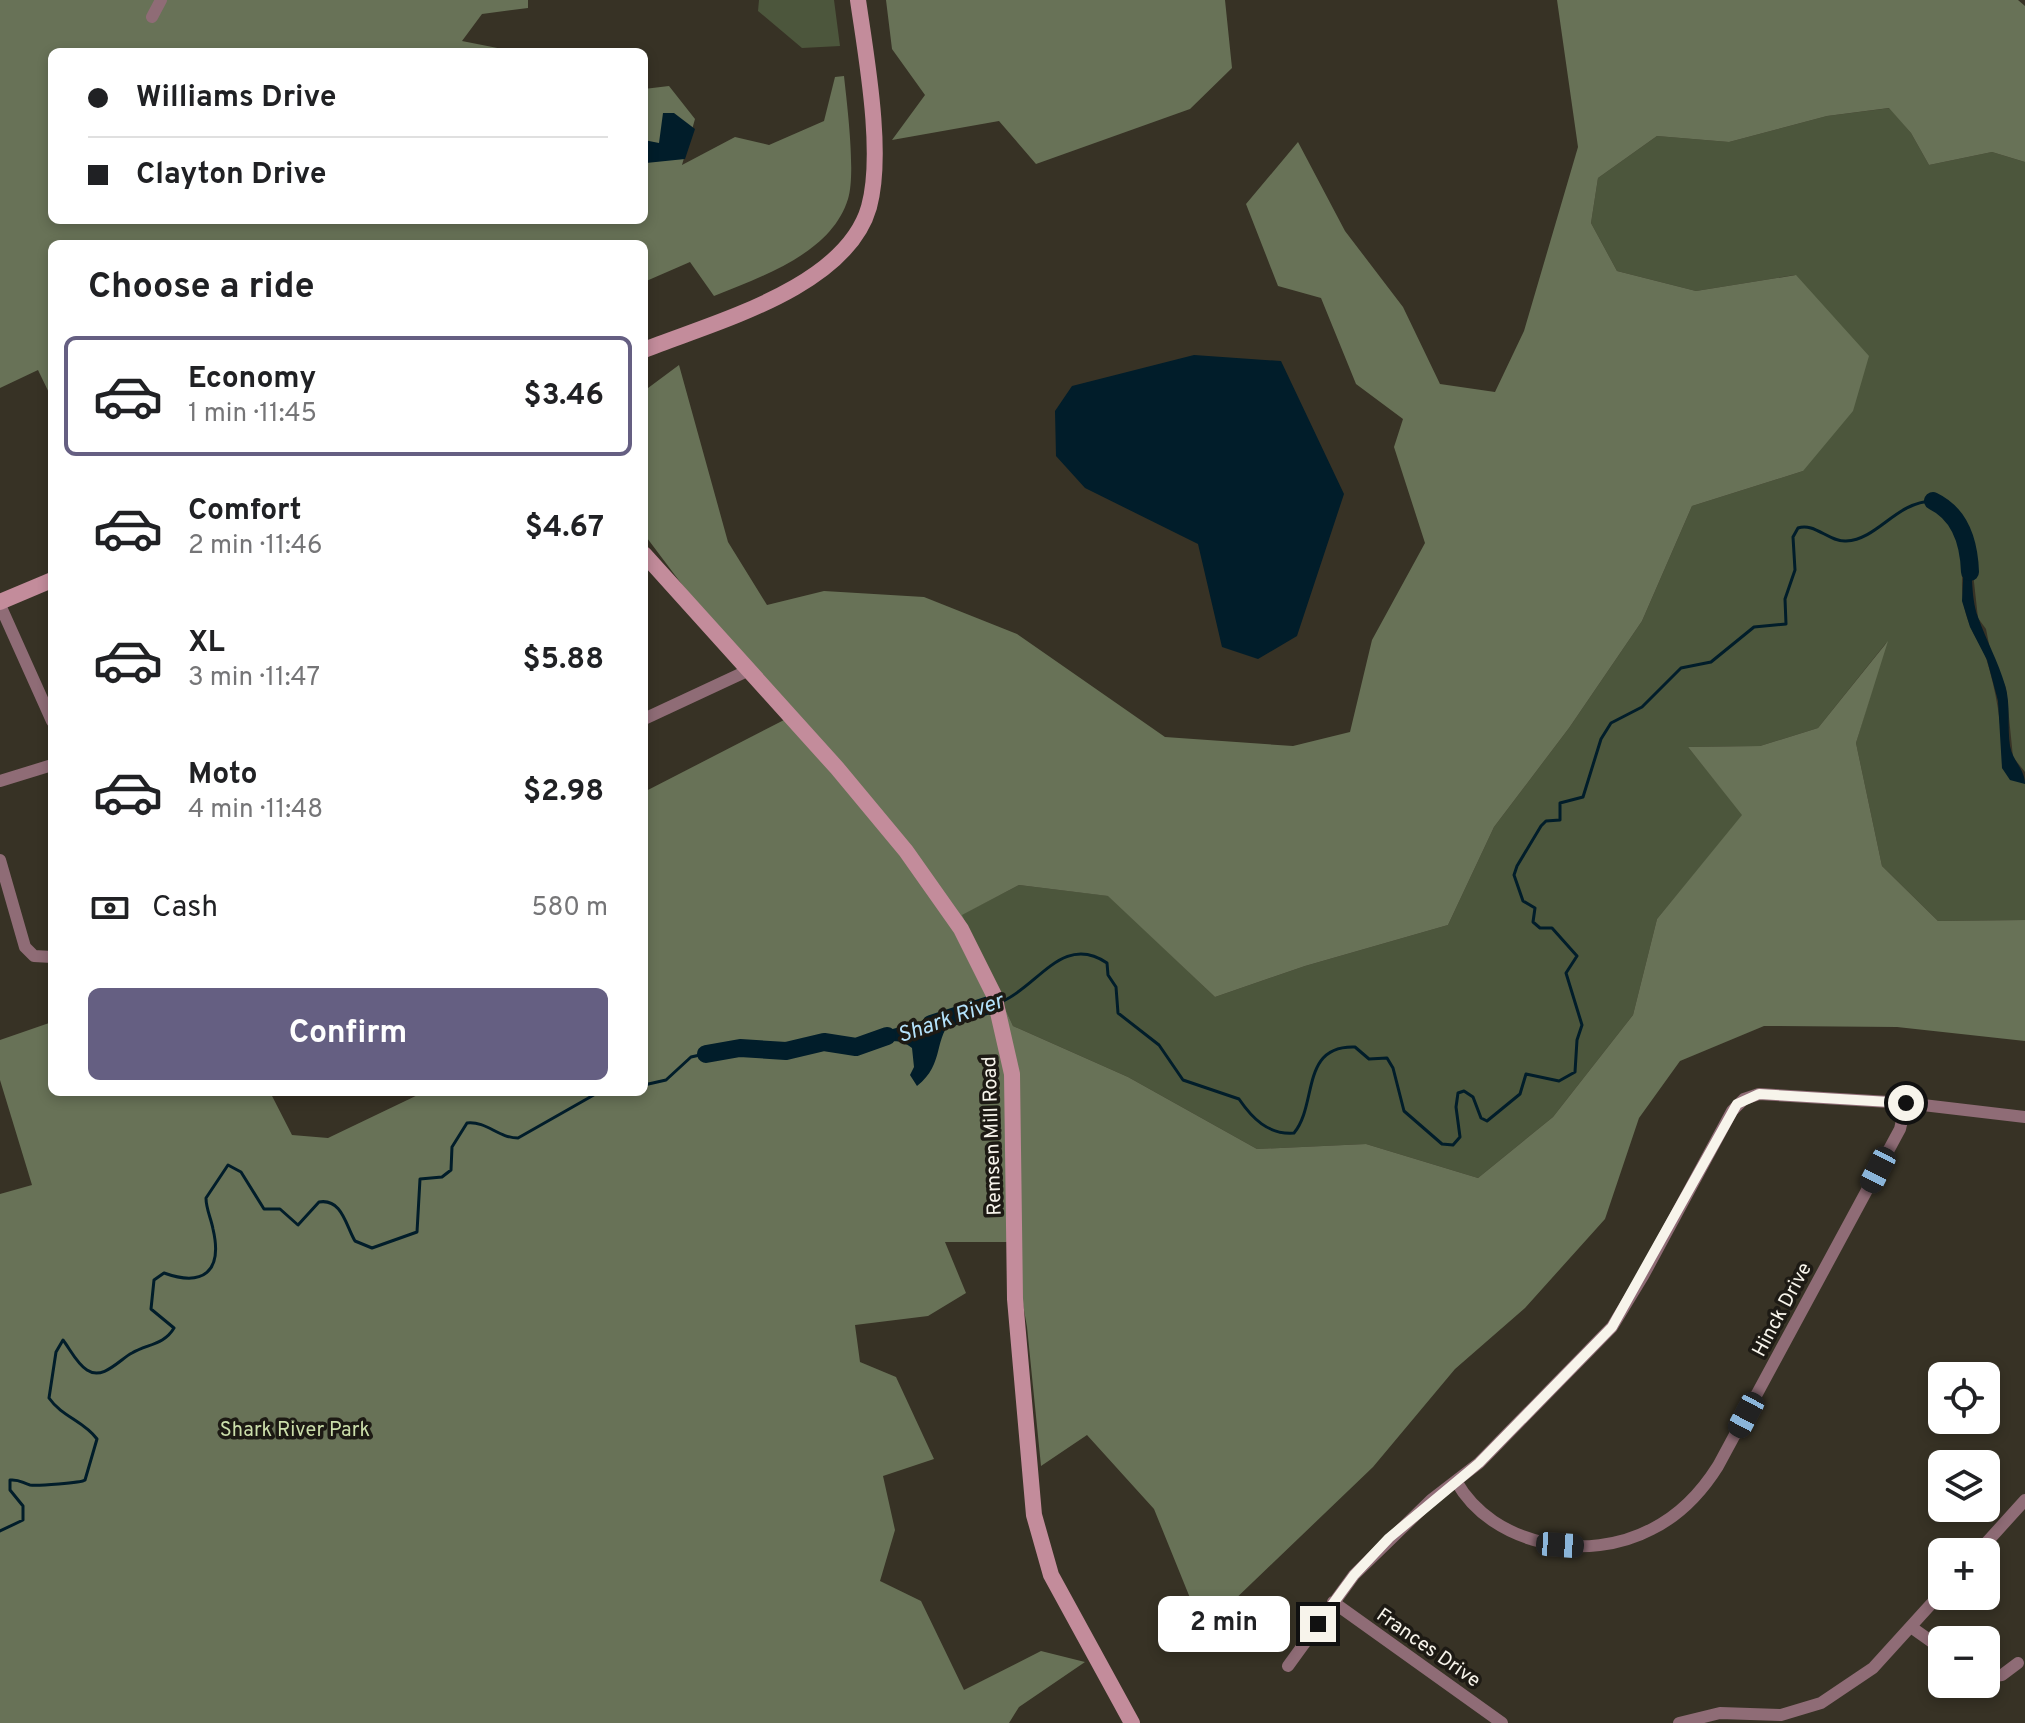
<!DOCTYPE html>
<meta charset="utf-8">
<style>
:root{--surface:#fff;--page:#f2f2f2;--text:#202124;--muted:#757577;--line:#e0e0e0;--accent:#655f82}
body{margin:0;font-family:Overpass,sans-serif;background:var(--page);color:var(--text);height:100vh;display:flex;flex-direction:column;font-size:30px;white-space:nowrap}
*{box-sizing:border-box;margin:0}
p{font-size:26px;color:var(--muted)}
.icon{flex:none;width:44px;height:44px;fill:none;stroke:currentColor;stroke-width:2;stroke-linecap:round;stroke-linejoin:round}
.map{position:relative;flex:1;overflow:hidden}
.drawer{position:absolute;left:48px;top:240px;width:600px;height:856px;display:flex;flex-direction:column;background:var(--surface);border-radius:12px;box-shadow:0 4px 12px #0003}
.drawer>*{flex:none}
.banner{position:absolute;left:48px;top:48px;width:600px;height:176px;border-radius:12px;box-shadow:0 4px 12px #0003;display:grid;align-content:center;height:176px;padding:0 40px;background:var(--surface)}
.buttons{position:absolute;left:1928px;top:1362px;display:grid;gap:16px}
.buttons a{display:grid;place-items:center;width:72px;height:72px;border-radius:12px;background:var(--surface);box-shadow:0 4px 12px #0003;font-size:40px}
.end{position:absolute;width:36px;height:36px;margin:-18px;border:10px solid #f7f4eb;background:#111;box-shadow:0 0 0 4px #111}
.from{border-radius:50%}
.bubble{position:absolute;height:56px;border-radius:12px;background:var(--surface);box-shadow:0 4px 12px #0003;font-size:26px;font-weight:700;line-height:56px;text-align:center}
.car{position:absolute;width:24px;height:48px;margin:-24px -12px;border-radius:10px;box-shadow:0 0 6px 2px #0007;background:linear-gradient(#222 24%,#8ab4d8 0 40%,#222 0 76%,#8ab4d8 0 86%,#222 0)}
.banner b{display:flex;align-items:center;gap:28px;height:76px;font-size:30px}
.banner b+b{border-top:2px solid var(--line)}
.banner i{width:20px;height:20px;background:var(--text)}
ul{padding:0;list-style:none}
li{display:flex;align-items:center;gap:24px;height:120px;margin:0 16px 12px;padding:0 24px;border:4px solid transparent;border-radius:12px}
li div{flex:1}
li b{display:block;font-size:30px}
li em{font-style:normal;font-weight:700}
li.selected{border-color:var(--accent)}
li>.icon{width:72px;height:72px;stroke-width:1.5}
h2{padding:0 40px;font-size:36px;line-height:96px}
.pay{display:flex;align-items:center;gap:20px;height:88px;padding:0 40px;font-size:30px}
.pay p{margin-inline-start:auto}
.action{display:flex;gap:16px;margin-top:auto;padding:16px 40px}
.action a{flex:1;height:92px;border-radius:12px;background:var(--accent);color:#fff;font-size:32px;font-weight:700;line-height:92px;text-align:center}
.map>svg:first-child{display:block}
.green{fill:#4c563c}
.forest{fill:#687257}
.water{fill:#011d2a}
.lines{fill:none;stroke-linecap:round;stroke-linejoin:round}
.stream{stroke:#011d2a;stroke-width:3}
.river{stroke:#011d2a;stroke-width:18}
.street{stroke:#8f6c76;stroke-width:12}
.secondary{stroke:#c38c9b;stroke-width:16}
.route{stroke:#f7f4eb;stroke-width:10}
.labels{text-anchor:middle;stroke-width:7;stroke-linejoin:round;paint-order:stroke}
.street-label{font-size:20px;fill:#f7f4eb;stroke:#1d1a14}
.park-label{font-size:20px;fill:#cbdeaa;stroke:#1d1a14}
.water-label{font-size:22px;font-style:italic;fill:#b4e2fb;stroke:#1d1a14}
</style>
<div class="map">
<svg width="2025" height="1723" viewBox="0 0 2025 1723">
<rect width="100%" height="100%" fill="#373225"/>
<path class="green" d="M759,0H834L840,46L802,48L758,11Z
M1890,108L1911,133L1929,165L1992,152L2025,162V772L2013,757L2006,688L1991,654L1986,629L1978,618L1970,546C1958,571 1960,605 1972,630C1976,639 1983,648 1986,658C1997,693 2003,731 2002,768L2025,784V920L1938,921L1882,866L1856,743L1886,643L1818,728L1760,746L1688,747L1743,815L1657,919L1633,1015L1553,1117L1478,1178L1366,1144L1257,1149L1128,1077L1013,1026L961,915L1019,885L1109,896L1215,997L1305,966L1448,925L1494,827L1569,728L1642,621L1692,506L1803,471L1795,275L1696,291L1617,271L1591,223L1598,178L1657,136L1729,142L1827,116Z"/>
<path class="forest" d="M0,0H528V8L482,14L462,41L518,52H52V220H644V89L669,86L695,119L682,165L735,137L769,145L824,121L835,77L844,76C847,104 856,174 848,199C831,254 762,276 714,296L690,262L644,282V244H52V399L38,370L0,388Z
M886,0H1225L1232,68L1190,109L1036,164L999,121L892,140L925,95L892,49Z
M1557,0H2018L2025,6V162L1992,152L1929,165L1911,133L1889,108L1827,116L1729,142L1657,136L1598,178L1591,223L1617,271L1696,291L1796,275L1869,356L1853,411L1803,471L1692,506L1642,621L1569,728L1494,827L1448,925L1305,966L1215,997L1108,896L1019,885L962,915L1013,1026L1128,1077L1257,1149L1366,1144L1478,1178L1553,1117L1633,1015L1657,919L1742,815L1688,747L1760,746L1818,728L1888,641L1856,743L1882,866L1938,921L2025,920V1041L1897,1027L1764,1026L1680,1061L1639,1118L1605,1219L1525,1308L1455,1369L1373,1467L1203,1630L1154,1509L1087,1435L1041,1466L1027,1327L1012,1242H945L966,1293L928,1316L855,1325L860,1362L896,1377L934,1459L883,1476L895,1530L880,1581L921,1601L964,1690L1041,1651L1085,1662L1019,1707L1009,1723H0V1194L32,1185L0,1080V1040L52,1022V1092H270L292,1135L328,1138L424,1092H644V792L784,720L644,534V391L679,365L728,542L767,605L824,591L924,597L1017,634L1165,737L1293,746L1350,732L1372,640L1425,543L1394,447L1403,419L1356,384L1321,298L1278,286L1246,204L1298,142L1345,231L1403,307L1440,384L1495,392L1524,331L1578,147Z"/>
<path class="water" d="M663,113H674L695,129L685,159L646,163L644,140L659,143Z
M1194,355L1281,361L1344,494L1297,636L1258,659L1222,647L1198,544L1085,488L1056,456L1055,411L1072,386Z
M1970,544C1973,567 1970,596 1978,617C1986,640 1998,661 2005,685C2011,704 2007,726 2010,746C2013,762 2025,769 2025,784L2010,780L2002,768L1998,701L1987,660L1970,627L1962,601L1964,561Z
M950,1013L955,1017C932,1038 946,1063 917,1086L910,1075L914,1067L912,1048C895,1034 883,1046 864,1045V1037Z"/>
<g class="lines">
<path class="stream" d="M1003,1001C1038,986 1063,933 1107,963L1108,975L1116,987L1118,1013L1159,1045L1183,1080L1239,1099C1252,1118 1268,1135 1294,1133C1318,1104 1300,1045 1355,1047L1369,1059L1387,1058L1393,1068L1404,1111L1442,1144L1453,1145L1460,1137L1456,1107L1458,1093L1464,1091L1473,1097L1481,1118L1487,1121L1520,1094L1526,1074L1559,1081L1575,1072L1577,1040L1582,1025L1566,973L1577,956L1552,928H1540L1533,922L1535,908L1523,901L1514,875L1517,866L1541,826L1546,821L1560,820V803L1583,797L1601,739L1611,723L1642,707L1681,668L1711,662L1754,627L1786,624L1785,599L1795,570L1793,537L1798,528C1814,522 1829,542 1846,541C1879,539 1895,502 1933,501
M644,1085L666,1080L691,1057L736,1047L771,1050L864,1045
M0,1531L23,1520V1506L10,1490V1480C20,1479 22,1483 30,1485C37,1486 81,1483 85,1480L97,1439C84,1421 62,1417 49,1398L56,1352L63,1340C70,1349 77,1364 87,1370C103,1381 120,1359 132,1353C147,1344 164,1345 174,1328L151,1309L154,1280L164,1273C203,1287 223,1272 213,1229C211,1218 206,1209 206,1198L228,1165L241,1172L264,1209H280L298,1225L319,1202C342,1198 346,1226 355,1241L372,1248L417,1232L420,1179L442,1177L451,1170L452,1147L467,1123C487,1121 498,1138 518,1138L599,1092"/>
<path class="river" d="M1933,501C1960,514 1969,543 1970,572
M931,1024L992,1004
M706,1054L740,1048L786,1051L824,1042L856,1047L887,1036"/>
<path class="street" d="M152,17L161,0
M0,605L52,721
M644,719L747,671
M0,781L52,765
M0,860L25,947L34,956L52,957
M1456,1481C1493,1547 1588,1563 1652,1529C1680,1515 1701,1493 1718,1466L1900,1129L1906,1103
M1978,1552L2025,1500
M1333,1602L1502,1723
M1911,1627L1942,1649
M1288,1666L1354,1575L1431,1500L1479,1463L1612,1327L1643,1276L1732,1111L1744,1099L1759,1094L1906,1103L2025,1117
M1986,1677L2002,1675L2018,1663
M1679,1723L1720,1713L1781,1715L1821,1703L1873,1668L1942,1592"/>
<path class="secondary" d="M644,350C714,322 846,288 869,207C884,153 866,56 858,0
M644,554L837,768L906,851L961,929L994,995L1012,1074L1015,1299L1034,1515L1051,1575L1132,1723
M0,602L52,580"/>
</g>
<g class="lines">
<path class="route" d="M1318,1624L1354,1575L1389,1538L1479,1463L1612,1327L1737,1104L1759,1094L1906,1103"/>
</g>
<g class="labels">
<g class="street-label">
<text transform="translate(991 1136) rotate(-92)" y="7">Remsen Mill Road</text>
<text transform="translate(1781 1309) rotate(-62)" y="7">Hinck Drive</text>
<text transform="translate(1429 1647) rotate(35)" y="7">Frances Drive</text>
</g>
<g class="park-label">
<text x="295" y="1436">Shark River Park</text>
</g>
<g class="water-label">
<text transform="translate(950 1017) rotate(-19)" y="8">Shark River</text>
</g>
</g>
</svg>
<div class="buttons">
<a><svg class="icon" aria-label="locate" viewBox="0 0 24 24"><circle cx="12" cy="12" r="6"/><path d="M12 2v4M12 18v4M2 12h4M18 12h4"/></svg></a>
<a><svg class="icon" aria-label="layers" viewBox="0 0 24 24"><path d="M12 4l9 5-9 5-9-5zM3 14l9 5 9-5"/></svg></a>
<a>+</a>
<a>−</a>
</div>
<i class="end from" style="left:1906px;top:1103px"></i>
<i class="end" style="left:1318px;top:1624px"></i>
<div class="bubble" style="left:1158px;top:1596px;width:132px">2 min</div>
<i class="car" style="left:1878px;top:1170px;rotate:207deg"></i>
<i class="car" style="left:1746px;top:1415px;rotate:208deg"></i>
<i class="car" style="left:1560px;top:1545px;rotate:94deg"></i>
<div class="banner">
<b><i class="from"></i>Williams Drive</b>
<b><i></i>Clayton Drive</b>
</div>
<section class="drawer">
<h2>Choose a ride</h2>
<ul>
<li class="selected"><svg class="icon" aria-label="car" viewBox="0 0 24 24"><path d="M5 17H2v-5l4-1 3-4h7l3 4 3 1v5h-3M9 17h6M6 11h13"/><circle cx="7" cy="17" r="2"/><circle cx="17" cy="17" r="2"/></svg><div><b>Economy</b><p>1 min · 11:45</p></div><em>$3.46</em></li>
<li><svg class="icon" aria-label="car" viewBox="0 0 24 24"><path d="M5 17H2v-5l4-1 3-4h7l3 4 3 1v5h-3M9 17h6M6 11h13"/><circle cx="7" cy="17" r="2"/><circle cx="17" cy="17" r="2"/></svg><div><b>Comfort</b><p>2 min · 11:46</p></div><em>$4.67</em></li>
<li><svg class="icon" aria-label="car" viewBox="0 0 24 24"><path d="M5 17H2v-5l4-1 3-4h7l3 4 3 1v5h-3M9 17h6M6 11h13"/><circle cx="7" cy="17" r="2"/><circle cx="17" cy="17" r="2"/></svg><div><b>XL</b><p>3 min · 11:47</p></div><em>$5.88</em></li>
<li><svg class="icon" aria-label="car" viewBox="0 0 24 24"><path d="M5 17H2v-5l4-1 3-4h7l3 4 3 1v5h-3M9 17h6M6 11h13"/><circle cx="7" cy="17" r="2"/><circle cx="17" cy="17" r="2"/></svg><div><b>Moto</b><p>4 min · 11:48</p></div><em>$2.98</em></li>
</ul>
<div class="pay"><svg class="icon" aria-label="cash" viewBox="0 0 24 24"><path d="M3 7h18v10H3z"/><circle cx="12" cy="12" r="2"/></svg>Cash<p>580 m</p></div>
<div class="action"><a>Confirm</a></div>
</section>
</div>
